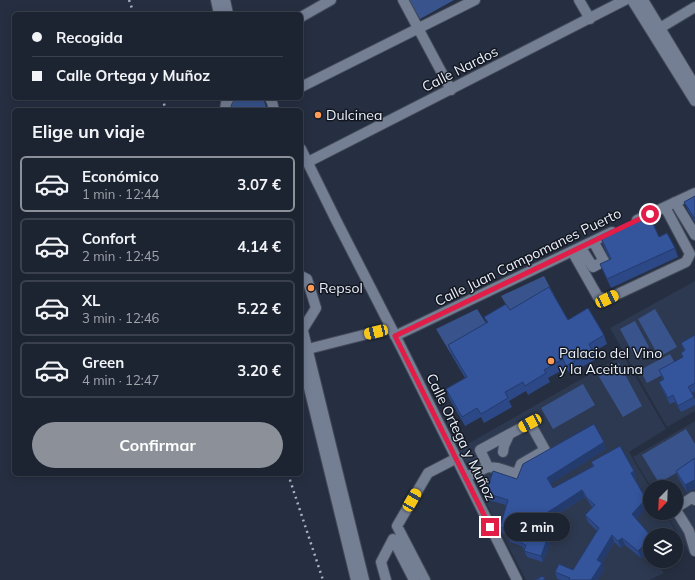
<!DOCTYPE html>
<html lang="es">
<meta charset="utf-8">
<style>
:root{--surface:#1c2331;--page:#292f3d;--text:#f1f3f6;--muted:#a0a4ab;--line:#3a404d;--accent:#8c9099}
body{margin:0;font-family:Mulish,sans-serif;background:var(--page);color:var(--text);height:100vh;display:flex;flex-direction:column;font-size:15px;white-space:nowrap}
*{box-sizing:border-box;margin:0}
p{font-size:13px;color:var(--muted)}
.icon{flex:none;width:22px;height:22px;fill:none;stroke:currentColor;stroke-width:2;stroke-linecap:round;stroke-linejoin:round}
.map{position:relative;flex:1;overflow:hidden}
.details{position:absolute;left:12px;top:108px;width:291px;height:368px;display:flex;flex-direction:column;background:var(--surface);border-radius:6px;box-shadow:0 2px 10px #0003,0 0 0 1px var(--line)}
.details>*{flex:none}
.top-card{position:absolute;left:12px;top:12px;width:291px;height:88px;border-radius:6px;box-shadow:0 2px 10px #0003,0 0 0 1px var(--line);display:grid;align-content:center;height:88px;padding:0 20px;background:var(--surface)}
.needle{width:26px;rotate:203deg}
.tools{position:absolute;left:643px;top:480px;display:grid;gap:8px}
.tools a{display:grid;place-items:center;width:40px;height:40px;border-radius:50%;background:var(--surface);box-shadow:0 2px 10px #0003,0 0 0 1px var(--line);font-size:20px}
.end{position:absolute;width:18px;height:18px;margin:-9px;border:5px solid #e11d48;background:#fff;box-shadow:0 0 0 2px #fff}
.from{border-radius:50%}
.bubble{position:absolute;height:28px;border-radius:14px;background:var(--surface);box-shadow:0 2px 10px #0003,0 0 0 1px var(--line);font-size:13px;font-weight:700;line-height:28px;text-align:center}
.car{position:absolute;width:12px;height:24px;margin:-12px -6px;border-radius:5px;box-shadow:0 0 3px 1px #0007;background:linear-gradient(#f5c518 24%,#345 0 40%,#f5c518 0 76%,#345 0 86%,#f5c518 0)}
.top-card b{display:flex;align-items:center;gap:14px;height:38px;font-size:15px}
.top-card b+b{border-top:1px solid var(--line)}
.top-card i{width:10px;height:10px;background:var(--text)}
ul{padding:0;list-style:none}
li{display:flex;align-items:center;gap:12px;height:56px;margin:0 8px 6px;padding:0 12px;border:2px solid var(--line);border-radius:6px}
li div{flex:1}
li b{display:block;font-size:15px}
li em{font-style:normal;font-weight:700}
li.selected{border-color:var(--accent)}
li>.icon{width:36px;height:36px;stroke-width:1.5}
h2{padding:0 20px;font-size:18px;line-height:48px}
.button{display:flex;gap:8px;margin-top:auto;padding:8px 20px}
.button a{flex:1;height:46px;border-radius:24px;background:var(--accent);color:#fff;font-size:16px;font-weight:700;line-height:46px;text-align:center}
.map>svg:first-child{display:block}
.built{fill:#2d3950}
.green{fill:#39548d}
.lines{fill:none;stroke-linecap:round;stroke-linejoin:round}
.minor-casing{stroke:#434b5a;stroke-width:12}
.minor{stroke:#747f94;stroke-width:10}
.rail{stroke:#aab1bf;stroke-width:2.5;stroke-dasharray:2 4;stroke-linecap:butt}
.wall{fill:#2d4886}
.shaded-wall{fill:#243b6d}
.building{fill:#34549c;stroke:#243b6d}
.route{stroke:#e11d48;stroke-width:5}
.poi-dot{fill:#fe9c57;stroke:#131720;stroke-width:1.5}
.labels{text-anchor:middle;stroke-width:3;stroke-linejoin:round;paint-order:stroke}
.street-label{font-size:14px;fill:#e9effb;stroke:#131720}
.poi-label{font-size:14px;fill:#e9effb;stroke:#131720;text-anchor:start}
</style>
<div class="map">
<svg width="695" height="580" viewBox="0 0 695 580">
<rect width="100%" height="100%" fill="#262f41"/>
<path class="built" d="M695,281V411L667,427L610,328Z
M623,355L666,429L629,452L650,488V513H665L685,548L676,554V535H650V561H664L658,564L664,573L649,580H526L504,538L459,449Z
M695,421V549L689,553L666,513H676V487H651L633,457Z"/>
<path class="green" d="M409,0H454L420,19Z
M237,98H261L264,101L267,110H231C231,105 233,101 237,98Z
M544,276L554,295L514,318L501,296Z
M477,309L491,331L451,354L436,329Z
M655,309L677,347L659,357L638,319Z
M635,321L649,347L634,355L620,329Z
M670,354L677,367L647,383L640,370Z
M619,363L642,406L623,417L598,375Z
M583,384L595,405L553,429L541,408Z
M686,429L695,444V462L659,483L642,455Z"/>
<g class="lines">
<defs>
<path id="minor" d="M216,0L219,14
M225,0L228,14
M403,0L451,90
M579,0L590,19
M632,0L695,101
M643,0L695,86
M301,17L331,0
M660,28L695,7
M301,87L475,0
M270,98L272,102L274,110
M225,110L226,103L229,98
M301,149L336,220L401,347L517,580
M308,162L625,0
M675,202L695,235
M637,220L695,193
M581,248L593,267L604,261L593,241
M572,251L598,297L607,299L686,262L690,254L665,207
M301,276L307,279L316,308L303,329
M301,323L364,580
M395,336L612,232
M308,349L391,328
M301,355L356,580
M503,452L504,446L509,435
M466,477L488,467L498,468L517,474L521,464L545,450L530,423L480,450L488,467
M676,508L693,497L695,500
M676,510L689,531L695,551
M386,580L381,562L393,539L414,580
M425,580L397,526L428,473L457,458"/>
</defs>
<use href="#minor" class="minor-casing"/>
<use href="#minor" class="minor"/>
<path class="rail" d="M129,0L134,14
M162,98L166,110
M288,474L323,580"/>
</g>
<path class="wall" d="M695,196V222L688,211L684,202Z
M600,236L659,237L675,248L678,257L611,288L604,273L600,264L610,260L603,245Z
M510,310L568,320L604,335L607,344L593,352L596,359L570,374L566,368L548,378L550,382L528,395L526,391L509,401L512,407L484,423L481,417L465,426L449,398L446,389L465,378L451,354L448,345L487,323L484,317Z
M695,335V391L692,393L695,400V405L681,412L675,402L670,404L662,389L659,382L663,380L659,370L683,357L681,353L684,351L681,343Z
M606,449L550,484L553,488L593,466L591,462L634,471L636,478L635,479L649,505L636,519L650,535V548L641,558L625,545L621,548L614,542L602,563L604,570L597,580H561L557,579L555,572L573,570L597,531L588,522L585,515L592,507L590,504L585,497L550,519L554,520L556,527L543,562L527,557L522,546L510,542L507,535L502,533L500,527L506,505L488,500L486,493L517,479Z
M695,458V488L687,492L678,477L676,471Z"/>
<path class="shaded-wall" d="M604,442L606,449L549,485L547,478Z
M634,471L636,478L634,479L631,473Z
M694,480L695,483V488L687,492L685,485Z
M582,490L585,497L544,522L542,516Z
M646,499L649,505L634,521L632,514Z
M554,520L556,527L543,562L541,556Z
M612,535L614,542L602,563L604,570L597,580H591L597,560Z
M622,538L625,545L621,548L618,541Z
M650,539V548L641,558L638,551Z"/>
<path class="building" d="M695,196V219L684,202Z
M648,213L659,237L667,233L675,248L607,279L600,264L611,259L600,236Z
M549,287L568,320L588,308L604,335L589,344L592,350L566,366L563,359L544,370L546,373L525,386L523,382L505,392L508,398L481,414L477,408L462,417L446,389L467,377L448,345L488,322L484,317L506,304L510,310Z
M695,335V383L688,387L694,397L678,406L673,395L668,398L659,382L664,379L659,370L683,357L681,353L685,350L681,343Z
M594,424L604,442L547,478L553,488L594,466L591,462L620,446L634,471L631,473L646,499L632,514L650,535V539L638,551L622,538L618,541L612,535L597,560L602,563L591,580H569L570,578L555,572L559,564L573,570L599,528L585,515L595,505L587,498L582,490L542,516L554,520L541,556L524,551L526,545L521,543L523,540L507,536L509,530L500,527L508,500L486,493L493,471L517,479L523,464Z
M695,458V481L694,480L685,485L676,471Z
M543,576L545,580H535Z"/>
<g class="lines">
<path class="route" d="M490,527L395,336L650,214"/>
</g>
<g class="poi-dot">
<circle cx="318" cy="115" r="4"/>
<circle cx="311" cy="288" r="4"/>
<circle cx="551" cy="361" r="4"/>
</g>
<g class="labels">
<g class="street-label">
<text transform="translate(460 69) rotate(-27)" y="5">Calle Nardos</text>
<text transform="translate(528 257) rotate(-26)" y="5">Calle Juan Campomanes Puerto</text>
<text transform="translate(461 437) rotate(64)" y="5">Calle Ortega y Muñoz</text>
</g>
<g class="poi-label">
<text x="326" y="120">Dulcinea</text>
<text x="319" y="293">Repsol</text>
<text x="559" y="358">Palacio del Vino<tspan x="559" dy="16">y la Aceituna</tspan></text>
</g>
</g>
</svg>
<div class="tools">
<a><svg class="needle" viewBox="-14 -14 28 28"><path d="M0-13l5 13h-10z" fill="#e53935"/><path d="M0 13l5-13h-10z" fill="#a0a4ab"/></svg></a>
<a><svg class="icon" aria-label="layers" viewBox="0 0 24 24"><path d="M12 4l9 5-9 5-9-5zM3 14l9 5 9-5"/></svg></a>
</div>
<i class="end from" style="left:650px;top:214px"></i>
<i class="end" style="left:490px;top:527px"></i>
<div class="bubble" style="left:504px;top:513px;width:66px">2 min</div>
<i class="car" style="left:607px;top:299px;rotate:65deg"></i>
<i class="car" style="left:376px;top:332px;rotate:257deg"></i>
<i class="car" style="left:530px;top:423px;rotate:242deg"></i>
<i class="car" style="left:412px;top:500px;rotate:30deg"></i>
<div class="top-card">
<b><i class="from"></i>Recogida</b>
<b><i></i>Calle Ortega y Muñoz</b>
</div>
<section class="details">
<h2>Elige un viaje</h2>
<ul>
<li class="selected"><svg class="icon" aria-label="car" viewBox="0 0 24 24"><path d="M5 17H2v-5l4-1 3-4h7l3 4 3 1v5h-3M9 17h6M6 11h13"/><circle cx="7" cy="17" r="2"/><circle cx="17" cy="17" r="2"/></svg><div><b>Económico</b><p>1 min · 12:44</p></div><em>3.07 €</em></li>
<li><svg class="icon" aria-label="car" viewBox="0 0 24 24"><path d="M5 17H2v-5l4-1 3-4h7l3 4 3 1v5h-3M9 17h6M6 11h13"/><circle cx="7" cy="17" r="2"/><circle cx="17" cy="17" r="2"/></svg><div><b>Confort</b><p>2 min · 12:45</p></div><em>4.14 €</em></li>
<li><svg class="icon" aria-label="car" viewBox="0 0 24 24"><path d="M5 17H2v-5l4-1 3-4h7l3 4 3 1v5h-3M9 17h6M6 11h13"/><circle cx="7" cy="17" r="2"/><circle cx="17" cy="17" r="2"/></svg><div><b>XL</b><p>3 min · 12:46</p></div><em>5.22 €</em></li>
<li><svg class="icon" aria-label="car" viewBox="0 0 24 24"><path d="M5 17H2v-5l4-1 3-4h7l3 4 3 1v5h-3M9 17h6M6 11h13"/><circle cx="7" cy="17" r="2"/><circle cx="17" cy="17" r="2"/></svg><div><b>Green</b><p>4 min · 12:47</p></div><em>3.20 €</em></li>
</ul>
<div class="button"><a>Confirmar</a></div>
</section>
</div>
